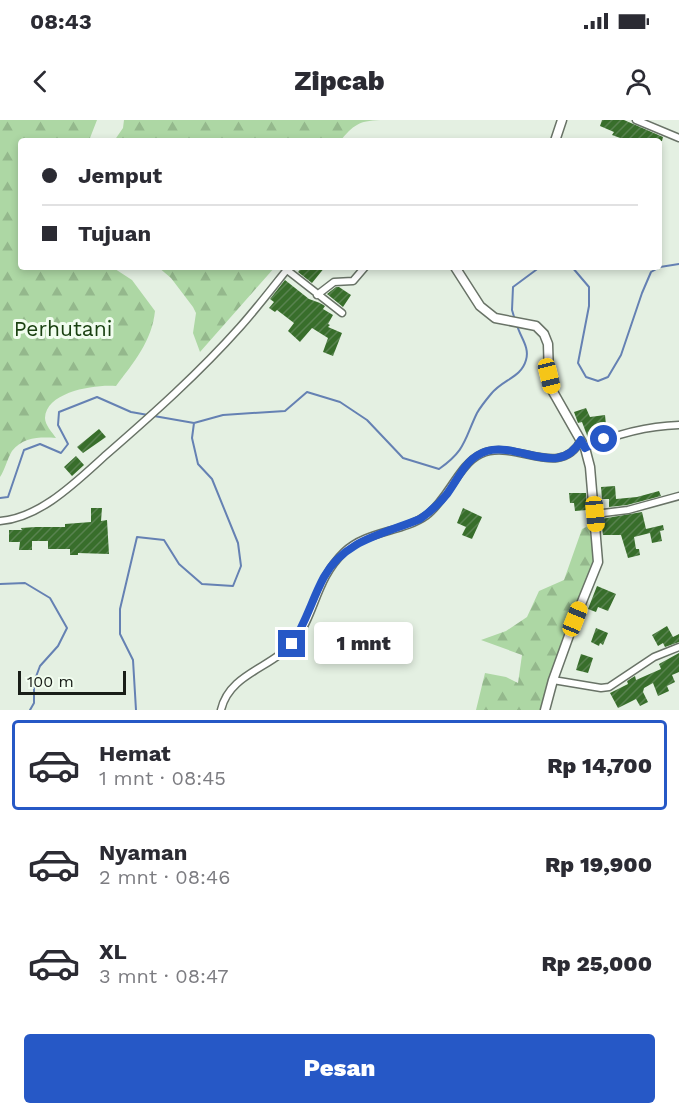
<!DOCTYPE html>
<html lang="id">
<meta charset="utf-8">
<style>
:root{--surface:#fff;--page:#f2f2f3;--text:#2b2b33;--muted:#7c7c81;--line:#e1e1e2;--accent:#2658c6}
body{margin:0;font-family:"Work Sans",sans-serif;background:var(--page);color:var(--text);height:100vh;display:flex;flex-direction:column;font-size:22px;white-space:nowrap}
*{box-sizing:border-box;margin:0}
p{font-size:20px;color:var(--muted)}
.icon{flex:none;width:33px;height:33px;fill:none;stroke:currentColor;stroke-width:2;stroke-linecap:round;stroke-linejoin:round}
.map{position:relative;height:590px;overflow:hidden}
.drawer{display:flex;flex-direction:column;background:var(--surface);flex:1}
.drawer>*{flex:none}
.banner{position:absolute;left:18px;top:18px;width:644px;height:132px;border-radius:6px;box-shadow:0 3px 9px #0003;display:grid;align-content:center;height:132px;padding:0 24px;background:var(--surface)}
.scale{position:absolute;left:18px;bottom:15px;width:108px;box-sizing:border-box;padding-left:6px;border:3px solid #191e18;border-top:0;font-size:16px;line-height:21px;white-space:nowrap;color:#191e18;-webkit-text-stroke:4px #f1fdef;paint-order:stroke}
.end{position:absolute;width:27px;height:27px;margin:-14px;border:8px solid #2658c6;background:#fff;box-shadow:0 0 0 3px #fff}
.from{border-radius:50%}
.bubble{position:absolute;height:42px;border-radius:6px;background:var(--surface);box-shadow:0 3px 9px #0003;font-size:20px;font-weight:800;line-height:42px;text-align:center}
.car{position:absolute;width:18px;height:36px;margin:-18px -9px;border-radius:8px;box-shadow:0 0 4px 2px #0007;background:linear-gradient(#f5c518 24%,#345 0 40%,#f5c518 0 76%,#345 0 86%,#f5c518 0)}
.banner b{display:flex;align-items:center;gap:21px;height:57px;font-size:22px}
.banner b+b{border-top:2px solid var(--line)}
.banner i{width:15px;height:15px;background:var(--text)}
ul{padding:10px 0 0;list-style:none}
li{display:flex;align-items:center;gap:18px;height:90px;margin:0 12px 9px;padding:0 12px;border:3px solid transparent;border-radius:6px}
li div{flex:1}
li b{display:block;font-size:22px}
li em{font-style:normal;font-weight:800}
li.current{border-color:var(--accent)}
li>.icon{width:54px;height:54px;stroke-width:1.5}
.primary-button{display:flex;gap:12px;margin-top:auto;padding:12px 24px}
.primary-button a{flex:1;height:69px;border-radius:6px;background:var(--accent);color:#fff;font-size:24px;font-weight:800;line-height:69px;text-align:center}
.status{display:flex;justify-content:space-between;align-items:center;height:42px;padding:0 30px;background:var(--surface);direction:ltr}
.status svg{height:16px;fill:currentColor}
header{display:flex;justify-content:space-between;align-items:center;height:78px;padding:0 24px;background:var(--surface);font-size:27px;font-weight:800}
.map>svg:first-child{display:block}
.forest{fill:url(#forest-firs)}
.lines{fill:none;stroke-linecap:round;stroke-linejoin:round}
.stream{stroke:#6581b3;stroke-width:2}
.building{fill:url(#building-hatch)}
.street-casing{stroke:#697367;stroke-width:9}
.secondary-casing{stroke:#697367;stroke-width:11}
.street{stroke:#fff;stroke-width:6}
.secondary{stroke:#fff;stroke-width:8}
.route{stroke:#2658c6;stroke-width:8}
.labels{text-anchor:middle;stroke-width:6;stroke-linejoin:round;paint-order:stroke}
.park-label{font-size:21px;fill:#1a4111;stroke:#f1fdef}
</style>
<div class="status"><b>08:43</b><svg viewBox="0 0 49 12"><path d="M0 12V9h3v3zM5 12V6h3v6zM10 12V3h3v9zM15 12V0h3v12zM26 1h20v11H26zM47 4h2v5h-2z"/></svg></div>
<header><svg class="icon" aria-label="back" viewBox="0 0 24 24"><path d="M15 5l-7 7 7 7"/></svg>Zipcab<svg class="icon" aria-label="person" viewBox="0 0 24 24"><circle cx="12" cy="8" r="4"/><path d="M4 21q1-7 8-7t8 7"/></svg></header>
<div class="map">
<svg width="679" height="590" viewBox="0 0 679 590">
<defs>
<pattern id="forest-firs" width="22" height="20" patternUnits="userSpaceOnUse" patternTransform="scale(1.5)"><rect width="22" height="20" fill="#add7a4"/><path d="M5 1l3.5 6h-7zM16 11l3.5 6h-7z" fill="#94b88c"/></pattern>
<pattern id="building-hatch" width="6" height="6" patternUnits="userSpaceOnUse" patternTransform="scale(1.5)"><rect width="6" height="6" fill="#386e2b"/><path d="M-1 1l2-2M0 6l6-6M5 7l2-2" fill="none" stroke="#58824f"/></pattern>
</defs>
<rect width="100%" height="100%" fill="#e4f0e2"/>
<path class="forest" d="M0,0H97L90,18L91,21H21V147H112L132,160L155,191C152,221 134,242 116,266C97,264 46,271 45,298C45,305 52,312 56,318C40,317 23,317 12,331C7,339 5,350 0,357Z
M124,0H380C358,1 354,5 340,21H114L123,8Z
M158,147H275L200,232L193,213L196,193L193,187L171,158Z
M592,404L595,441L542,590H476L485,553L506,557L518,563L522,535L481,520L506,511L527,497L539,471L564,460L582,409Z"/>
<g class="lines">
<path class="stream" d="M572,147L589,167V186L578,243L586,257L598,261L608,257L621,235L642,173L651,152L660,147L679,144
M515,200L512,190L513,167L540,147
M154,296L194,303L223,295L285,291L307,272L340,282L367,300L403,338L439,349C466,330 464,320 477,293C481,286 486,280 491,274C503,259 521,258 526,240C530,227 520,217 517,205
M0,378L8,377L24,330L40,324L61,333L68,324L58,305L59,292L97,277L131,292L148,295
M0,464L25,463L50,478L67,508L58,526L40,546L34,562V583L30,590
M136,590L133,540L120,514V489L137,417L164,420L179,444L202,464L233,466L241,446L238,423L212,359L198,344L192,318L194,303"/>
</g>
<path class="building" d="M602,0H624L663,17L662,21H622L623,19L612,15L614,12L600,6Z
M302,147H325L312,163L298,152Z
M285,160L309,179L320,183L325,186L323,189L333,195L328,204L330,205L328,207L342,213L333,236L323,232L328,218L312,208L300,222L288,211L294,203L277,190L275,192L269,188L274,182L270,179Z
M336,167H339L351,175L343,187L327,174Z
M586,288L590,297L605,295L606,305L594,307L597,314L588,318L582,302L578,303L574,292Z
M99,309L106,317L83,333L77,327Z
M76,336L84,345L72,356L64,347Z
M615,366L616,379L637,377L659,371L661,376L627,385L609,387V379H602L601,367Z
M569,373H586L587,390L575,391L574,383H570Z
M91,388H102L101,401L107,400L109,434L78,433V435H70V429H48V421H32V430H19L20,422H9V410H22L21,408L36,407H65V404L91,402Z
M463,388L482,397L472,419L462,415L466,407L457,403Z
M642,392L646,409L663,405L664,410L660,411L662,421L652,423L650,413L634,417L636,429H639L640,435L628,438L621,415H603L601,399Z
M597,466L616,474L608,491L598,487L596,492L588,489Z
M667,506L673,517L679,514V522L665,527L663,523L658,526L652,515Z
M596,508L608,513L603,525L600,523L599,526L591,522Z
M679,533V552L672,555L675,562L667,566L669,571L658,576L653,563L644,568L643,572L648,582L640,586L636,579L618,588L610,573L628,564L627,561L635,556L636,560L661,549L659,544Z
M581,534L593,538L588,553L576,550Z"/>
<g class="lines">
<defs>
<path id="street" d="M636,0L679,18
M287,150L342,193
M317,175L334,162L353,161L365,147
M585,328C616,314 645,306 679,305
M595,394L628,390L679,376
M0,401C41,398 78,360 107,334C153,294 199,253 240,207C257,188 273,167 289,147
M553,560L601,568L609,567L654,537L679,527
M221,590C229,554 271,548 293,523C316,495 315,460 344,432C367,410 402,413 427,395C448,379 459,344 481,334C514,318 560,361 581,320"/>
<path id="secondary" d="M555,21L562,0
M455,147L480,186L495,198L536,206L544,214L548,224L549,256L552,270L585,328L590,347L598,442L575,499L553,560L545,590"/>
</defs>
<use href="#street" class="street-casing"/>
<use href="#secondary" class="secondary-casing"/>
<use href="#street" class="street"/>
<use href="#secondary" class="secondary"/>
</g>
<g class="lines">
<path class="route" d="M292,524C306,503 312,479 324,457C344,420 384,414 420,399C430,392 439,384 447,374C459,358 466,337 487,331C519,322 560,359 581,320L585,328L604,319"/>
</g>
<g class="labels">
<g class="park-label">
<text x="63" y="216">Perhutani</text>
</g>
</g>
</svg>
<div class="scale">100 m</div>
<i class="end from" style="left:604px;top:319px"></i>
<i class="end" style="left:292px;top:524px"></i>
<div class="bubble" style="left:314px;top:502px;width:99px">1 mnt</div>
<i class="car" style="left:549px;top:256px;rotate:166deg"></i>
<i class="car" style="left:595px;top:394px;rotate:175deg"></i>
<i class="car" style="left:575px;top:499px;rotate:22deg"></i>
<div class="banner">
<b><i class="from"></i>Jemput</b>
<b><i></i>Tujuan</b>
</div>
</div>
<section class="drawer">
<ul>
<li class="current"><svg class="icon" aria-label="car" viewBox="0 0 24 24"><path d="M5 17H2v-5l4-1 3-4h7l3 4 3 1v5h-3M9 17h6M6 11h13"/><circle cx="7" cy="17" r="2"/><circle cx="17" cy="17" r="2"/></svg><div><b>Hemat</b><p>1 mnt · 08:45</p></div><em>Rp 14,700</em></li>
<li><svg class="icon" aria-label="car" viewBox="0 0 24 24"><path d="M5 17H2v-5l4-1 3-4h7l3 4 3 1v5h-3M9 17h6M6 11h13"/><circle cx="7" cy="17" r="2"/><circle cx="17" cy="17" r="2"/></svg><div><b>Nyaman</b><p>2 mnt · 08:46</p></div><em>Rp 19,900</em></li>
<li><svg class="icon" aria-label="car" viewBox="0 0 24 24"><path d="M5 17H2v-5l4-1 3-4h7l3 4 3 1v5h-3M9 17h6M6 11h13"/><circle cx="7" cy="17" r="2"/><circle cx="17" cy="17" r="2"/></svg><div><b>XL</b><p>3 mnt · 08:47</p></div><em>Rp 25,000</em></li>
</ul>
<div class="primary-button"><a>Pesan</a></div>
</section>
